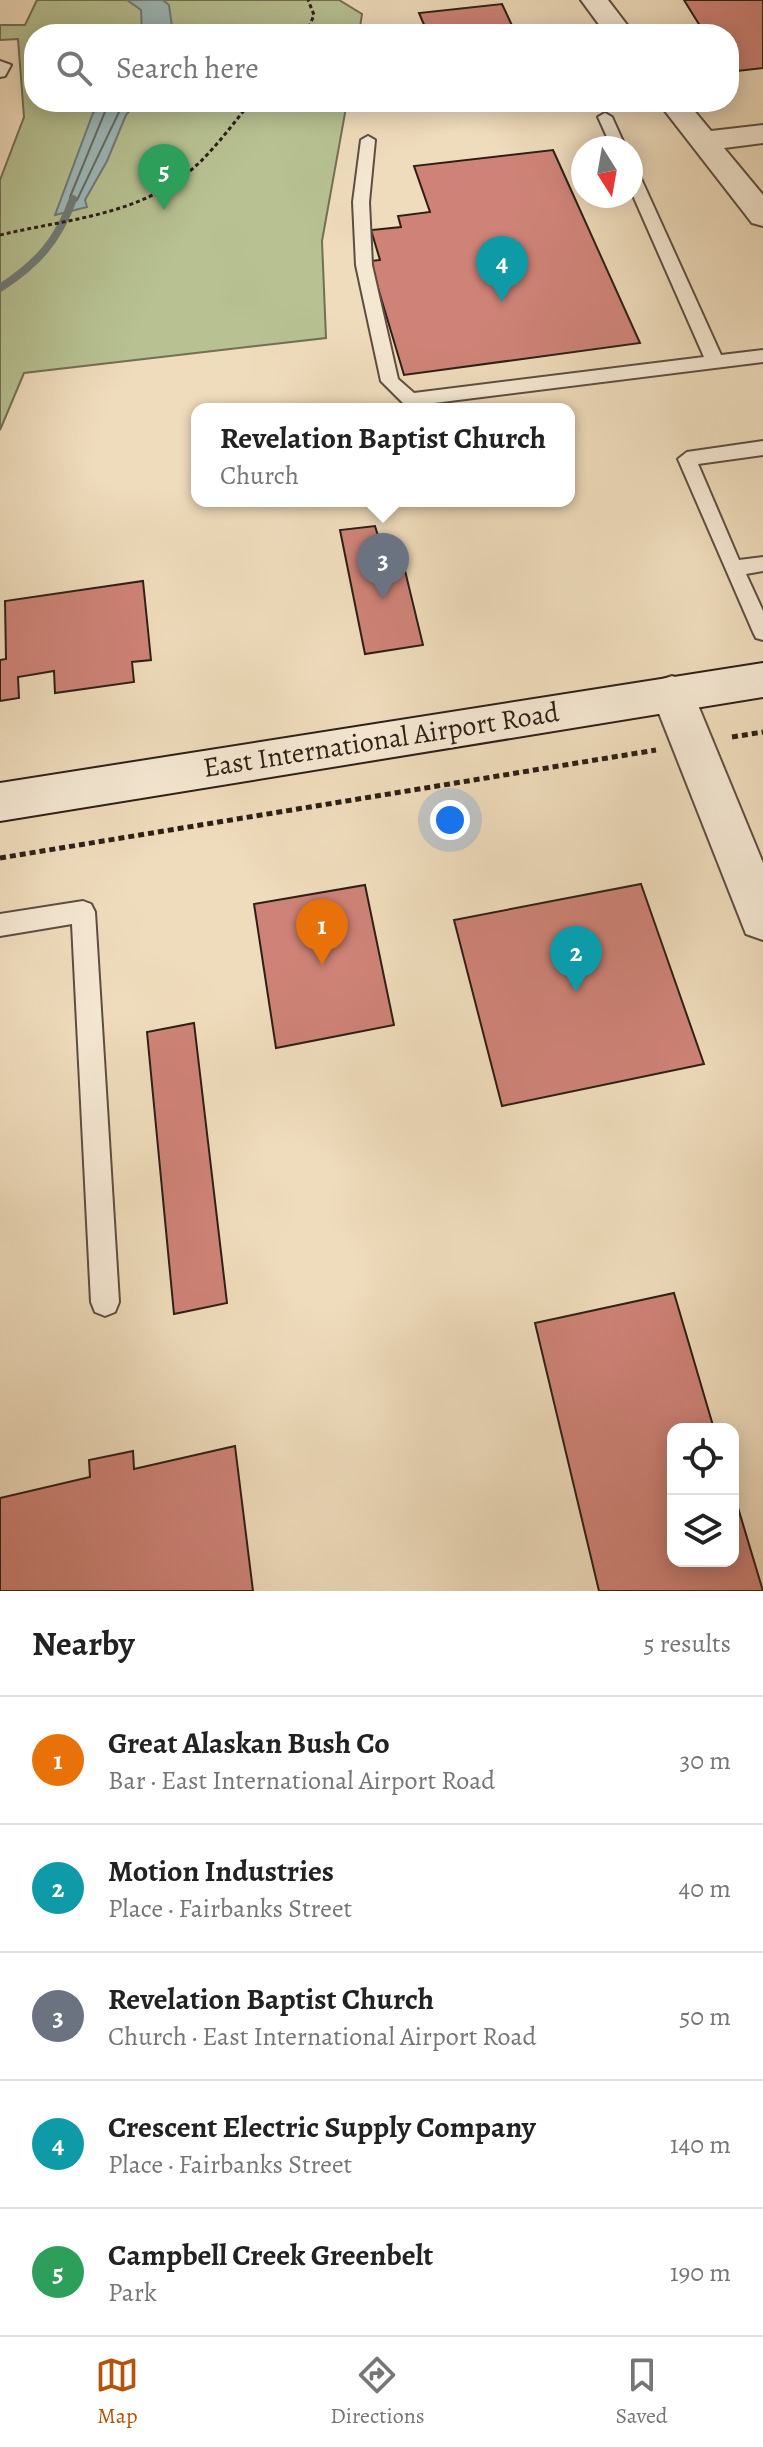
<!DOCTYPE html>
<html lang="en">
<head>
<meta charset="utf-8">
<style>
  :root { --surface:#fff; --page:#f6f6f6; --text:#222; --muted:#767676; --line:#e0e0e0; --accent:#b45309 }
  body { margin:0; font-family:Alegreya,serif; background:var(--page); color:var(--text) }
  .controls { position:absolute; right:24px; bottom:24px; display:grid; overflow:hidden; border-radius:16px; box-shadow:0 4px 20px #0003 }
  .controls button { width:72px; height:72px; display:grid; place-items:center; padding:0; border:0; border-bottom:2px solid var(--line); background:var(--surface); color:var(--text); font:40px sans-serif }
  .compass { position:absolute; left:571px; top:136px; width:72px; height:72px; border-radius:50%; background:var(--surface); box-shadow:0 4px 20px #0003; rotate:169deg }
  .you { position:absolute; left:450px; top:820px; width:28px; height:28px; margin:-20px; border:6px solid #fff; border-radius:50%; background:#1a73e8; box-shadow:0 0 0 12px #1a73e833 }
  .badge { display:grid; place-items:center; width:52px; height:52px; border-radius:50%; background:var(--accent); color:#fff; font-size:26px; font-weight:700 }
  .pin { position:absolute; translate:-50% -66px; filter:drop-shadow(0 2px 4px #0008) }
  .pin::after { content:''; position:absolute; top:42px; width:28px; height:24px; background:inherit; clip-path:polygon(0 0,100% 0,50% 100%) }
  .popup { position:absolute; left:191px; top:403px; width:384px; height:104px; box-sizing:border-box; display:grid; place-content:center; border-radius:16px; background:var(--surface); filter:drop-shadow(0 2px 6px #0005); font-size:26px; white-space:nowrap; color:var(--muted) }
  .popup b { font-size:30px; color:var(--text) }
  .popup::after { content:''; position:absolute; left:50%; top:100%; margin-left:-16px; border:16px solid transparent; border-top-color:var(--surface) }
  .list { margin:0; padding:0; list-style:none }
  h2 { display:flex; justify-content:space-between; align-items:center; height:104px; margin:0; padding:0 32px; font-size:34px }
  h2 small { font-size:26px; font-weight:400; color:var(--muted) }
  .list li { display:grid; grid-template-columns:52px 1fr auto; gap:24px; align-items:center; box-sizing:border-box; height:128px; padding:0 32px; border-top:2px solid var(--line) }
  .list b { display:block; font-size:30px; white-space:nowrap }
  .list p { margin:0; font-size:26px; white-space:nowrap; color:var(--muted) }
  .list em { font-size:26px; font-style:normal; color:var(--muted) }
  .icon { flex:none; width:44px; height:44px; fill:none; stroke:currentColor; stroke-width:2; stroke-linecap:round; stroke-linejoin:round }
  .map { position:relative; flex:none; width:763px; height:1591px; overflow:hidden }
  .search { position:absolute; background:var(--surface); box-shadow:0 4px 20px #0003; left:24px; right:24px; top:24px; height:88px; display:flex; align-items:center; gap:20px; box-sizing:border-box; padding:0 28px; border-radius:32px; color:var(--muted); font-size:30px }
  .sheet { height:744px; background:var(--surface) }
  nav { display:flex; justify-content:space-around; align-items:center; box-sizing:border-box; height:112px; border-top:2px solid var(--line); background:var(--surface); font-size:22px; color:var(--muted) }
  nav a { display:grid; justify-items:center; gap:4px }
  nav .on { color:var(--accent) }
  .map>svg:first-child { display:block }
  .green { fill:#b7c192; stroke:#727054; stroke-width:2 }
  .water { fill:#9db9ba; stroke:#707b78; stroke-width:2 }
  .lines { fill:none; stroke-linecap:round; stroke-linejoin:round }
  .shore { stroke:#656c68; stroke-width:2 }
  .stream { stroke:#707b78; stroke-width:8 }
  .building { fill:#cf8378; stroke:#2d1f16; stroke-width:2 }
  .service-casing { stroke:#5e4e40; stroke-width:4 }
  .minor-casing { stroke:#5e4e40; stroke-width:4 }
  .secondary-casing { stroke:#2d1f16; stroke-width:4 }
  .path-far1 { stroke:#2d1f16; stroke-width:3; stroke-dasharray:4 3; stroke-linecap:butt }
  .path { stroke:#2d1f16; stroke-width:5; stroke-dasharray:6 4; stroke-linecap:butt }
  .service { fill:#f5e8d3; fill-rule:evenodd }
  .minor { fill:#f5e8d3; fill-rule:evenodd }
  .secondary { fill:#f5e8d3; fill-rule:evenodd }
  .labels { text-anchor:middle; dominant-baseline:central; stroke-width:6; stroke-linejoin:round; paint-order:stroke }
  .street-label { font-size:28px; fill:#2d1f16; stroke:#f5e8d3 }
</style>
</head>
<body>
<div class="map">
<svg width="763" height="1591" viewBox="0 0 763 1591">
  <rect width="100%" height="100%" fill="#efdcbc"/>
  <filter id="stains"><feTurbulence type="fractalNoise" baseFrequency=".0025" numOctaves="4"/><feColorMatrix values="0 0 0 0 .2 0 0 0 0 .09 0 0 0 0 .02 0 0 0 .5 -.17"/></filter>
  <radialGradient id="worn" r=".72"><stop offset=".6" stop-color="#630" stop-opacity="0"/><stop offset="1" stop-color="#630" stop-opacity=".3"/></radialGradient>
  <path class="green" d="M37,0H339L362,14L359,34H34V102H347L322,241L326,338L24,373L0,430V180L24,117L18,39L0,40V25H25Z"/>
  <g class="water">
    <path d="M127,0H163L169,5L173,34H142L141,10Z"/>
    <path d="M103,102H137L126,115L107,161L85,200L87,207L55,215L93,113Z"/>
  </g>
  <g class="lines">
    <path class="shore" d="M109,102L70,197L72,202L77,200L119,112L127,102"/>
    <path class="stream" d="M0,288C37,264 58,241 73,199"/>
  </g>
  <g class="building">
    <path d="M684,0H763V68L729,72V34H705Z"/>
    <path d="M502,4L516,34H428L419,13Z"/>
    <path d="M553,150L640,343L404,375L370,261L380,260L371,230L401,227L398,216L430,212L414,166Z"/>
    <path d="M375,526L383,552L400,550L423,645L365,654L340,530Z"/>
    <path d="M143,581L151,660L132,662L134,682L55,693L54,671L18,677L19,698L0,701V660L6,659L5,601Z"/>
    <path d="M641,884L704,1064L502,1106L454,920Z"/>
    <path d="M365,885L394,1025L276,1048L254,904Z"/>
    <path d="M194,1023L227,1303L174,1314L147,1032Z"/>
    <path d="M674,1293L714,1429H673V1561H733V1491L763,1591H599L535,1323Z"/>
    <path d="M235,1446L253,1591H0V1498L90,1477L89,1460L133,1451L134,1469Z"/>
  </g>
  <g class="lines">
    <g class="service-casing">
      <g id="service">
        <path d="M0,61L11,65L5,76L0,77Z"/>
        <path d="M605,113L612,117L626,148H612L598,117Z"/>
        <path d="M368,136L375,140L369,202L372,265L398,379L414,393L704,357L631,191V169L639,174L721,355L763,350V362L410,406L404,404L381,381L356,265L353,202L361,140Z"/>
        <path d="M763,441V455L698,464L739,560L763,557V571L746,574L763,611V640L756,638L753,632L678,459L687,452Z"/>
        <path d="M83,901L91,904L95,912L119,1302L115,1312L105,1316L95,1312L91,1302L72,924L0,936V914Z"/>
      </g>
    </g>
    <g class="minor-casing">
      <g id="minor">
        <path d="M581,0H608L634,34H606Z"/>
        <path d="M658,102H687L711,131L763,125V143L724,148L763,195V226L752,223Z"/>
        <path d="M672,676L687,681L693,693L763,863V940L746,934L651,693L657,681Z"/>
      </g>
    </g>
    <g class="secondary-casing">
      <path id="secondary" d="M763,663V697L0,821V783Z"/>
    </g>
    <g class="path-far1">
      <path d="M306,34L314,15L308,0"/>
      <path d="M349,102L360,103"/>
      <path d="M0,235C62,220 133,216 185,175C211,155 230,127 251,102"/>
    </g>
    <g class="path">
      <path d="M732,737L763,732"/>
      <path d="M0,858L656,750"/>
    </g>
    <use href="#service" class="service"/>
    <use href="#minor" class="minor"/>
    <use href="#secondary" class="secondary"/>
  </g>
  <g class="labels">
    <g class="street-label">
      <text transform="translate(381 740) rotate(-9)">East International Airport Road</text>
    </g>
  </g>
  <rect width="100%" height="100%" filter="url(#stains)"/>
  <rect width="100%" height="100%" fill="url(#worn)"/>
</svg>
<div class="controls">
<button><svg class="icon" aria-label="locate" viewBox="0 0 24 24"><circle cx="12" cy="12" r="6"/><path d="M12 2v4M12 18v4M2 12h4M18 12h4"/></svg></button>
<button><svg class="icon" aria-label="layers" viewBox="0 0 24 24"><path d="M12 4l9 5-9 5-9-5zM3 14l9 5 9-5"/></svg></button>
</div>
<svg class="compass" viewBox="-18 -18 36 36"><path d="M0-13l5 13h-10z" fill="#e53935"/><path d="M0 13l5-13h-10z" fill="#767676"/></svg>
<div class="you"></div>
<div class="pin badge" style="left:322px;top:965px;background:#e8710a">1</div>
<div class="pin badge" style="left:576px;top:992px;background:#0f9aa8">2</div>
<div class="pin badge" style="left:383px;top:599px;background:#6b7280">3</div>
<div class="popup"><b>Revelation Baptist Church</b>Church</div>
<div class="pin badge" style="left:502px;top:302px;background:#0f9aa8">4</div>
<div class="pin badge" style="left:164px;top:210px;background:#2e9e5b">5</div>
<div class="search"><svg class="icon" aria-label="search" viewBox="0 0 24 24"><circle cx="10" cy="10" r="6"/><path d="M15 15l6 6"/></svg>Search here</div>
</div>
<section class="sheet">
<h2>Nearby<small>5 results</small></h2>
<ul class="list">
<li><span class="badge" style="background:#e8710a">1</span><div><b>Great Alaskan Bush Co</b><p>Bar · East International Airport Road</p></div><em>30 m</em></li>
<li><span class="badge" style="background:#0f9aa8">2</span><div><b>Motion Industries</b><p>Place · Fairbanks Street</p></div><em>40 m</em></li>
<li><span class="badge" style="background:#6b7280">3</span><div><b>Revelation Baptist Church</b><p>Church · East International Airport Road</p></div><em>50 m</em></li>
<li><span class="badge" style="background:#0f9aa8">4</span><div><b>Crescent Electric Supply Company</b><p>Place · Fairbanks Street</p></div><em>140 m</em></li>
<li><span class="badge" style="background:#2e9e5b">5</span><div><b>Campbell Creek Greenbelt</b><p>Park</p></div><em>190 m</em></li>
</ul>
</section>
<nav>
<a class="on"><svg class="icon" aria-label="map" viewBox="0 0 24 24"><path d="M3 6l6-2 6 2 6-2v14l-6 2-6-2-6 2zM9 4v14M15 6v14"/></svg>Map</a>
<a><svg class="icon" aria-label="directions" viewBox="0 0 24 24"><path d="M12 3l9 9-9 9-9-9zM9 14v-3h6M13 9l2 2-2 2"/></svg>Directions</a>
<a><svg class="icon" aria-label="saved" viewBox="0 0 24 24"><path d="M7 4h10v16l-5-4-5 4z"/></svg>Saved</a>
</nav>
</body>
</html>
